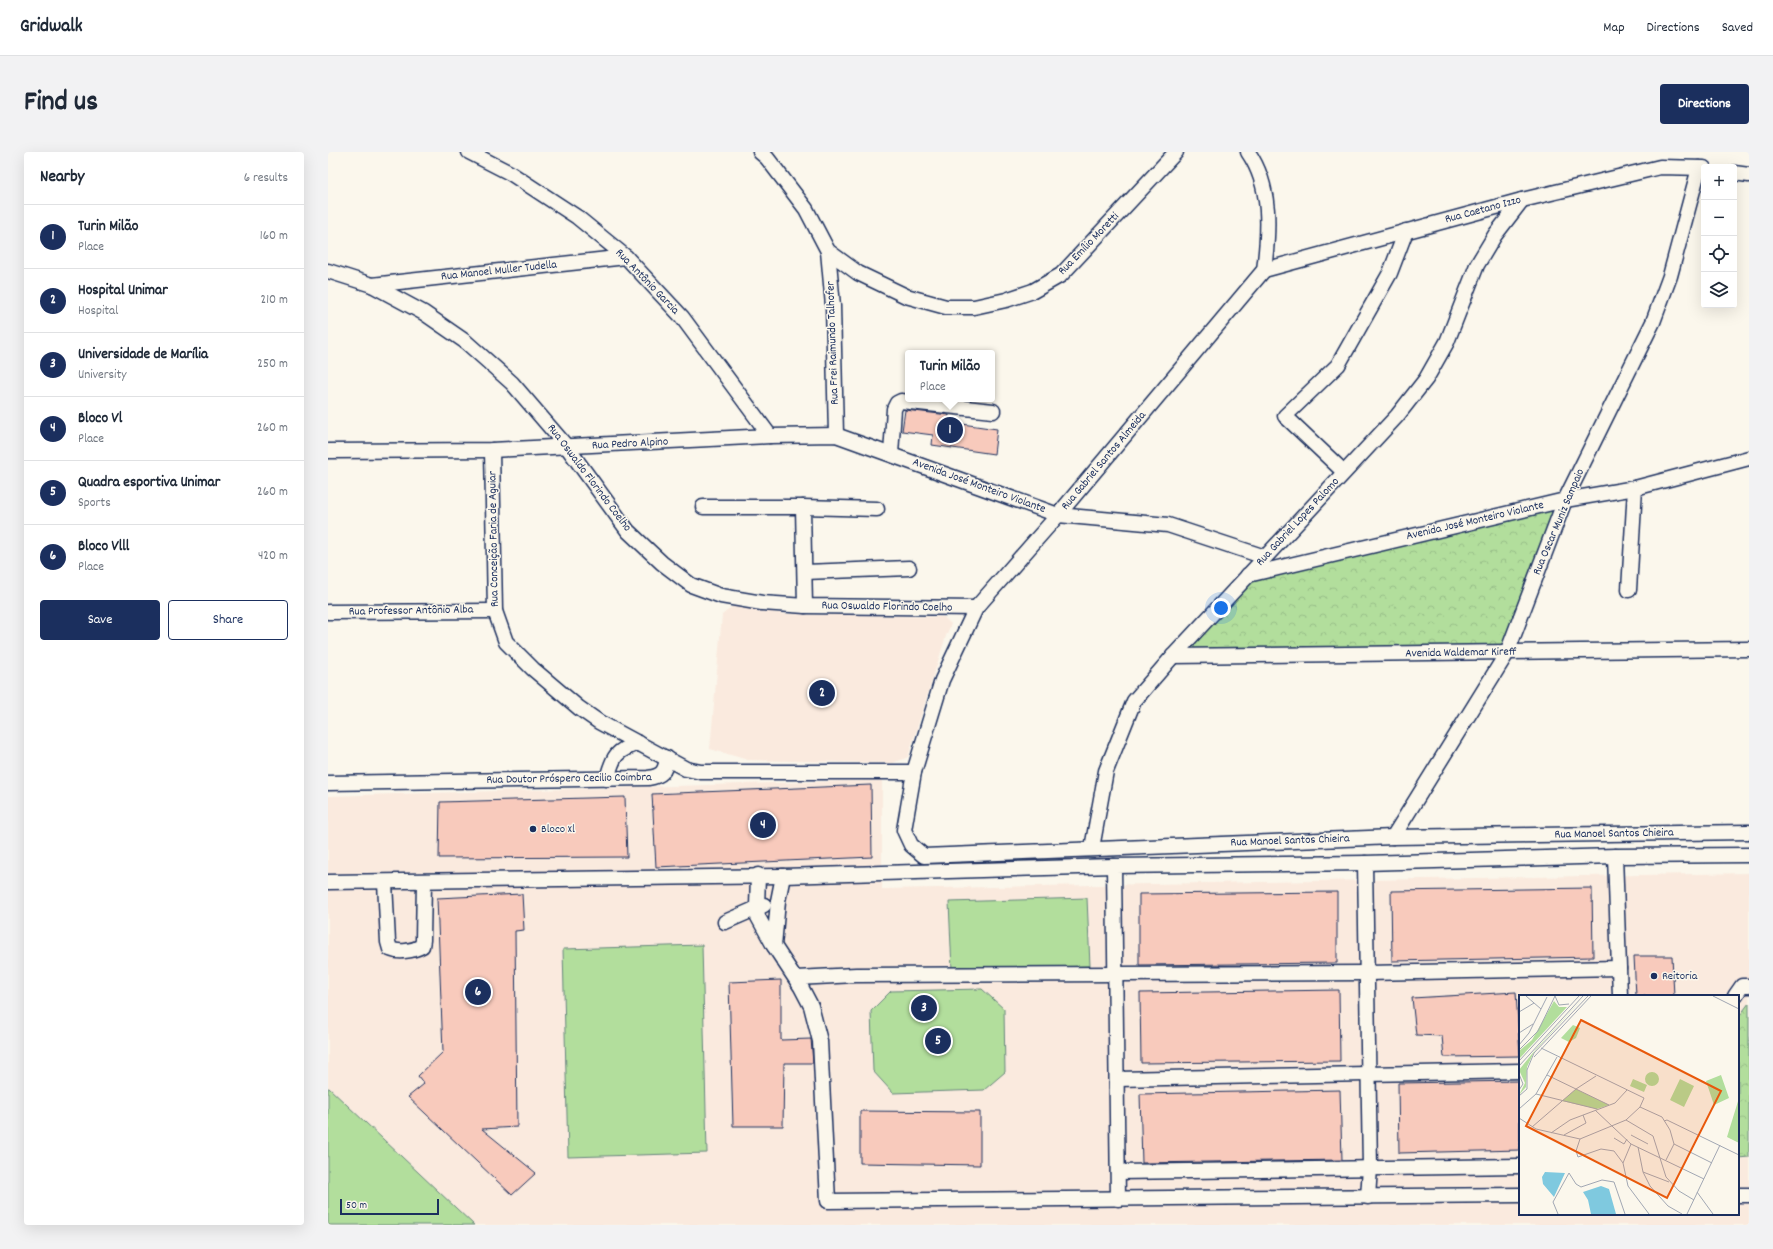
<!DOCTYPE html>
<html lang="en">
<head>
<meta charset="utf-8">
<style>
  :root { --surface:#fff; --page:#f2f2f3; --text:#1f2937; --muted:#747a83; --line:#e0e1e3; --accent:#1b2f5e }
  body { margin:0; font-family:Dekko,sans-serif; background:var(--page); color:var(--text) }
  .controls { position:absolute; right:12px; top:12px; display:grid; overflow:hidden; border-radius:4px; box-shadow:0 4px 16px #0002 }
  .controls button { width:36px; height:36px; display:grid; place-items:center; padding:0; border:0; border-bottom:1px solid var(--line); background:var(--surface); color:var(--text); font:20px sans-serif }
  .scale { position:absolute; left:12px; bottom:10px; width:99px; box-sizing:border-box; padding-left:4px; border:2px solid #1b2f5e; border-top:0; font-size:11px; line-height:14px; white-space:nowrap; color:#1b2f5e; -webkit-text-stroke:3px #fbf7ec; paint-order:stroke }
  .you { position:absolute; left:893px; top:456px; width:14px; height:14px; margin:-10px; border:3px solid #fff; border-radius:50%; background:#1a73e8; box-shadow:0 0 0 6px #1a73e833 }
  .badge { display:grid; place-items:center; width:26px; height:26px; border-radius:50%; background:var(--accent); color:#fff; font-size:13px; font-weight:700 }
  .pin { position:absolute; translate:-50% -50%; border:2px solid #fff; box-shadow:0 1px 4px #0006 }
  .popup { position:absolute; left:577px; top:198px; width:90px; height:52px; box-sizing:border-box; display:grid; place-content:center; border-radius:4px; background:var(--surface); filter:drop-shadow(0 1px 3px #0005); font-size:13px; white-space:nowrap; color:var(--muted) }
  .popup b { font-size:15px; color:var(--text) }
  .popup::after { content:''; position:absolute; left:50%; top:100%; margin-left:-8px; border:8px solid transparent; border-top-color:var(--surface) }
  .list { margin:0; padding:0; list-style:none }
  h2 { display:flex; justify-content:space-between; align-items:center; height:52px; margin:0; padding:0 16px; font-size:17px }
  h2 small { font-size:13px; font-weight:400; color:var(--muted) }
  .list li { display:grid; grid-template-columns:26px 1fr auto; gap:12px; align-items:center; box-sizing:border-box; height:64px; padding:0 16px; border-top:1px solid var(--line) }
  .list b { display:block; font-size:15px; white-space:nowrap }
  .list p { margin:0; font-size:13px; white-space:nowrap; color:var(--muted) }
  .list em { font-size:13px; font-style:normal; color:var(--muted) }
  .actions { display:flex; gap:8px; padding:12px 16px }
  .actions a { flex:1; padding:9px 0; border:1px solid var(--accent); border-radius:4px; text-align:center; font-size:14px; color:var(--accent) }
  .actions .main { background:var(--accent); color:#fff }
  .icon { flex:none; width:22px; height:22px; fill:none; stroke:currentColor; stroke-width:2; stroke-linecap:round; stroke-linejoin:round }
  .map { position:relative; flex:none; width:1421px; height:1073px; overflow:hidden; border-radius:4px }
  header { display:flex; align-items:center; gap:24px; box-sizing:border-box; height:56px; padding:0 20px; background:var(--surface); border-bottom:1px solid var(--line) }
  header strong { font-size:19px }
  nav { display:flex; gap:22px; margin-inline-start:auto; font-size:14px }
  .intro { display:flex; align-items:center; justify-content:space-between; box-sizing:border-box; height:96px; padding:0 24px }
  h1 { margin:0; font-size:28px }
  .button { padding:10px 18px; border-radius:4px; background:var(--accent); color:#fff; font-size:14px; font-weight:700 }
  main { display:flex; gap:24px; padding:0 24px }
  aside { flex:1; background:var(--surface); border-radius:4px; box-shadow:0 4px 16px #0002 }
  .map>svg:first-child { display:block }
  .built { fill:#faeade; fill-rule:evenodd }
  .park { fill:url(#park-crowns); stroke:#66867d }
  .garden { fill:#b2de9c; stroke:#66867d }
  .building { fill:#f8cabc; stroke:#1b2f5e }
  .lines { fill:none; stroke-linecap:round; stroke-linejoin:round }
  .minor-casing { stroke:#1b2f5e; stroke-width:17 }
  .minor { stroke:#fbf7ec; stroke-width:14 }
  .poi-dot { fill:#1b2f5e; stroke:#fbf7ec; stroke-width:1.5 }
  .labels { text-anchor:middle; dominant-baseline:central; stroke-width:3; stroke-linejoin:round; paint-order:stroke }
  .street-label { font-size:12px; fill:#1b2f5e; stroke:#fbf7ec }
  .poi-label { font-size:12px; fill:#1b2f5e; stroke:#fbf7ec; text-anchor:start }
  .inset-road { fill:none; stroke:#a1a7b3; stroke-width:1 }
  .view { fill:#e8590c; fill-opacity:0.15; stroke:#e8590c; stroke-width:2 }
  .inset-edge { fill:none; stroke:#1b2f5e; stroke-width:2 }
</style>
</head>
<body>
<header>
<strong>Gridwalk</strong>
<nav><a>Map</a><a>Directions</a><a>Saved</a></nav>
</header>
<div class="intro"><h1>Find us</h1><a class="button">Directions</a></div>
<main>
<aside>
<h2>Nearby<small>6 results</small></h2>
<ul class="list">
<li><span class="badge">1</span><div><b>Turin Milão</b><p>Place</p></div><em>160 m</em></li>
<li><span class="badge">2</span><div><b>Hospital Unimar</b><p>Hospital</p></div><em>210 m</em></li>
<li><span class="badge">3</span><div><b>Universidade de Marília</b><p>University</p></div><em>250 m</em></li>
<li><span class="badge">4</span><div><b>Bloco Vl</b><p>Place</p></div><em>260 m</em></li>
<li><span class="badge">5</span><div><b>Quadra esportiva Unimar</b><p>Sports</p></div><em>260 m</em></li>
<li><span class="badge">6</span><div><b>Bloco Vlll</b><p>Place</p></div><em>420 m</em></li>
</ul>
<div class="actions"><a class="main">Save</a><a>Share</a></div>
</aside>
<div class="map">
<svg width="1421" height="1073" viewBox="0 0 1421 1073">
  <defs>
    <pattern id="park-crowns" width="20" height="18" patternUnits="userSpaceOnUse"><rect width="20" height="18" fill="#b2de9c"/><path d="M2 6a3 3 0 1 1 6 0M12 15a3 3 0 1 1 6 0" fill="none" stroke="#98bf89"/></pattern>
  </defs>
  <rect width="100%" height="100%" fill="#fbf7ec"/>
  <filter id="ink" filterUnits="userSpaceOnUse"><feTurbulence type="fractalNoise" baseFrequency=".025" numOctaves="2"/><feDisplacementMap in="SourceGraphic" scale="8" xChannelSelector="R" yChannelSelector="G"/><feConvolveMatrix kernelMatrix="1 2 1 2 8 2 1 2 1" color-interpolation-filters="sRGB"/></filter>
  <g filter="url(#ink)">
    <g class="built">
      <path d="M405,454L457,462L616,465L623,472L618,484L580,605L565,611L420,608L382,597L394,463Z"/>
      <path d="M554,628V737L1421,721V1073H0V644ZM1192,844H1410V1062H1192Z"/>
    </g>
    <g class="park">
      <path d="M1237,348L1179,501L845,504L920,423Z"/>
      <path d="M1421,851V1005L1410,1006V866Z"/>
    </g>
    <g class="garden">
      <path d="M759,746L762,814L624,818L621,750Z"/>
      <path d="M374,793L379,1001L240,1005L235,797Z"/>
      <path d="M654,837L676,857L677,920L656,938L565,941L545,919L543,859L563,839Z"/>
      <path d="M0,936H1L146,1073H0Z"/>
    </g>
    <g class="building">
      <path d="M577,258L621,263L620,270L669,277L666,302L604,293L605,283L574,279Z"/>
      <path d="M543,633L544,705L328,715L324,642Z"/>
      <path d="M297,645L299,705L111,706L112,650Z"/>
      <path d="M1264,736L1265,805L1064,809L1063,739Z"/>
      <path d="M1009,740V811L811,813V742Z"/>
      <path d="M194,742L196,778L187,779L189,975L154,977L208,1021L184,1043L80,945L96,932L90,924L115,900L109,746Z"/>
      <path d="M1306,804H1344L1346,844H1308Z"/>
      <path d="M453,828V888L483,887L485,911H456L455,974H405L401,830Z"/>
      <path d="M1011,838L1012,909L813,911L812,841Z"/>
      <path d="M1188,840L1192,904L1116,905L1114,884L1088,883L1084,846Z"/>
      <path d="M1192,929V998L1071,1001L1070,931Z"/>
      <path d="M1012,938L1014,1008L814,1011L812,942Z"/>
      <path d="M532,959L652,960V1013L532,1011Z"/>
    </g>
    <g class="lines">
      <g class="minor-casing">
        <g id="minor">
          <path d="M141,0L182,21L249,65L298,105L354,165L442,284"/>
          <path d="M432,0L439,6L478,57L500,99L530,121L578,144L618,155H646L678,148L705,139L733,123L848,0"/>
          <path d="M920,0C944,35 941,78 936,118L730,363L648,456L614,528L586,620L576,678L583,693L596,704L1065,685L1421,680"/>
          <path d="M1406,21L1421,23"/>
          <path d="M500,99L505,154L508,283"/>
          <path d="M936,118L1194,48L1332,15L1376,16"/>
          <path d="M0,119L44,133L96,161L138,190L184,231L239,295L300,379L334,411L363,433L393,444L434,451L477,454L648,456"/>
          <path d="M44,133L298,105"/>
          <path d="M164,298L167,459L178,490L205,517L251,556L271,570L358,617L373,620H586"/>
          <path d="M0,299L164,298L442,284L508,283L730,363L840,373L937,405"/>
          <path d="M563,302L566,257L569,251L573,249L665,259"/>
          <path d="M1016,320L957,264L1010,213L1062,121L1078,79"/>
          <path d="M375,355H475L549,357"/>
          <path d="M475,355L477,454"/>
          <path d="M477,420L581,416"/>
          <path d="M920,423L1237,348L1307,336L1421,306"/>
          <path d="M1301,438L1307,336"/>
          <path d="M0,460L167,459"/>
          <path d="M845,504L1421,497"/>
          <path d="M279,627C285,604 288,598 311,591"/>
          <path d="M0,631L320,626C334,624 337,620 339,606"/>
          <path d="M1065,685L1179,501L1237,348L1325,170L1342,124L1371,16"/>
          <path d="M764,696L778,619L806,549L845,504L1069,264L1098,227L1119,190L1149,113L1167,83L1194,48"/>
          <path d="M1037,711L1042,1016L1040,1045"/>
          <path d="M430,723L429,755L430,765L446,794L473,835L483,854L492,889L500,1049L1192,1043"/>
          <path d="M0,730L455,724L786,714"/>
          <path d="M57,731L60,790L62,797C71,801 85,799 94,794L95,788L96,730"/>
          <path d="M397,770L436,753"/>
          <path d="M446,794L450,749L455,724"/>
          <path d="M468,826L528,823L1039,821L1291,816"/>
          <path d="M1292,844L1287,704L1421,703"/>
          <path d="M1407,844L1414,834H1421"/>
          <path d="M789,927L1192,919"/>
          <path d="M790,1020L1192,1014"/>
          <path d="M1410,1043H1421"/>
          <path d="M790,1047L786,714L1037,711L1287,704"/>
        </g>
      </g>
      <use href="#minor" class="minor"/>
    </g>
  </g>
  <g class="poi-dot">
    <circle cx="205" cy="677" r="4"/>
    <circle cx="1326" cy="824" r="4"/>
  </g>
  <g class="labels">
    <g class="street-label">
      <text transform="translate(1155 58) rotate(-15)">Rua Caetano Izzo</text>
      <text transform="translate(761 92) rotate(-46)">Rua Emílio Moretti</text>
      <text transform="translate(171 119) rotate(-6)">Rua Manoel Muller Tudella</text>
      <text transform="translate(319 130) rotate(46)">Rua Antônio Garcia</text>
      <text transform="translate(505 191) rotate(-92)">Rua Frei Raimundo Talhofer</text>
      <text transform="translate(302 292) rotate(-3)">Rua Pedro Alpino</text>
      <text transform="translate(776 309) rotate(-50)">Rua Gabriel Santos Almeida</text>
      <text transform="translate(261 326) rotate(53)">Rua Oswaldo Florindo Coelho</text>
      <text transform="translate(651 334) rotate(20)">Avenida José Monteiro Violante</text>
      <text transform="translate(1147 369) rotate(-13)">Avenida José Monteiro Violante</text>
      <text transform="translate(970 370) rotate(-47)">Rua Gabriel Lopes Palomo</text>
      <text transform="translate(1231 370) rotate(-67)">Rua Oscar Muniz Sampaio</text>
      <text transform="translate(166 387) rotate(-91)">Rua Conceição Faria de Aguiar</text>
      <text transform="translate(559 455) rotate(1)">Rua Oswaldo Florindo Coelho</text>
      <text transform="translate(83 459) rotate(-1)">Rua Professor Antônio Alba</text>
      <text transform="translate(1133 501) rotate(-1)">Avenida Waldemar Kireff</text>
      <text transform="translate(241 627) rotate(-1)">Rua Doutor Próspero Cecilio Coimbra</text>
      <text transform="translate(1286 682) rotate(-1)">Rua Manoel Santos Chieira</text>
      <text transform="translate(962 689) rotate(-2)">Rua Manoel Santos Chieira</text>
    </g>
    <g class="poi-label">
      <text x="213" y="677">Bloco Xl</text>
      <text x="1334" y="824">Reitoria</text>
    </g>
  </g>
  <g transform="translate(1191 843)">
    <rect width="220" height="220" fill="#fbf7ec"/>
    <path d="M66,1L15,57L8,72L7,92L0,100L6,88L0,75L17,54ZM35,6L40,12H48L0,64V56L13,45Z" fill="#b2de9c"/>
    <path d="M220,103V148L208,142Z" fill="#b2de9c"/>
    <path d="M54,30L61,33L57,43L50,47L42,43ZM57,94L90,110L78,114L43,106Z" fill="#b2de9c"/>
    <path d="M126 84a7 7 0 1 1 14 0a7 7 0 1 1-14 0ZM202,80L210,103L195,110L187,86ZM114,84L128,90L125,97L111,91ZM161,84L175,91L165,112L151,105Z" fill="#b2de9c"/>
    <path d="M26,177L46,178L35,202L24,189L23,182ZM82,191L90,194L97,219H72L69,205L64,197Z" fill="#7fc9df"/>
    <path class="inset-road" d="M7,1L22,14M36,1L40,10L50,9M194,1L220,14M0,17L15,8M0,38L14,29M0,50L10,38L28,2M22,53L125,103L121,112L107,125L61,144L57,156L59,162L82,154L95,156L104,168L109,191L130,219M0,55L19,36L36,1M15,62L72,1M0,66L60,1M0,71L64,1M0,79L4,89L0,95M28,80L90,110M17,99L78,114M0,101L8,94V75L15,58L69,1M121,112L143,122L151,135L155,149L147,165M0,114L17,99L38,62M76,115L112,149L185,184M0,123L17,134L61,144M107,125L134,141L147,182L160,196L175,205M145,126L148,125L220,160M13,132L57,94L77,81M32,138L51,125L96,108L108,95M45,140L67,128L64,120M112,140L129,149M95,143L105,149L108,144M155,149L193,168M119,152L124,177L131,191L149,211L163,219M104,168L112,149M124,177L150,187M178,197L194,219M39,219L34,207L50,178L57,189L62,192L83,185L95,187L106,219M168,219L201,150"/>
    <path class="view" d="M62,25L202,96L148,203L7,131Z"/>
    <rect width="220" height="220" class="inset-edge"/>
  </g>
</svg>
<div class="controls">
<button>+</button>
<button>−</button>
<button><svg class="icon" aria-label="locate" viewBox="0 0 24 24"><circle cx="12" cy="12" r="6"/><path d="M12 2v4M12 18v4M2 12h4M18 12h4"/></svg></button>
<button><svg class="icon" aria-label="layers" viewBox="0 0 24 24"><path d="M12 4l9 5-9 5-9-5zM3 14l9 5 9-5"/></svg></button>
</div>
<div class="scale">50 m</div>
<div class="you"></div>
<div class="pin badge" style="left:622px;top:278px">1</div>
<div class="popup"><b>Turin Milão</b>Place</div>
<div class="pin badge" style="left:494px;top:541px">2</div>
<div class="pin badge" style="left:596px;top:856px">3</div>
<div class="pin badge" style="left:435px;top:673px">4</div>
<div class="pin badge" style="left:610px;top:889px">5</div>
<div class="pin badge" style="left:150px;top:840px">6</div>
</div>
</main>
</body>
</html>
